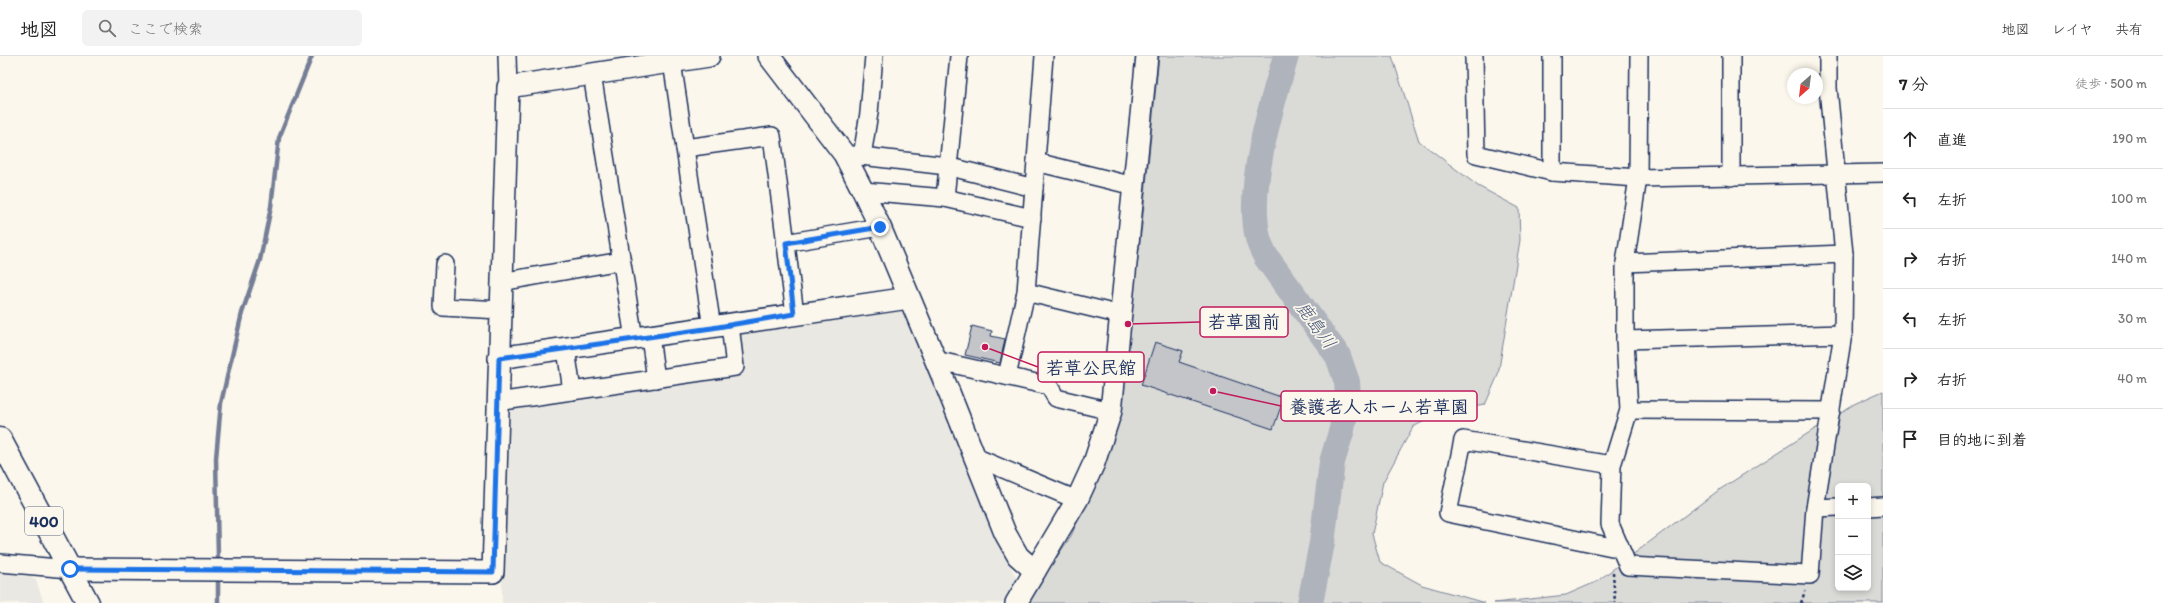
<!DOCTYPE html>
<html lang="ja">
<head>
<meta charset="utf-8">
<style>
  :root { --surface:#fff; --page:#f2f2f2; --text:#222; --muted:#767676; --line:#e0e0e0 }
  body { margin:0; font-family:Itim,"Klee One",sans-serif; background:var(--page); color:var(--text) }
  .controls { position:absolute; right:12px; bottom:12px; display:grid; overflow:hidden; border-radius:6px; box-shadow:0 2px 6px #0003 }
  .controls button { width:36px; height:36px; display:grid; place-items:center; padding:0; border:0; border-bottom:1px solid var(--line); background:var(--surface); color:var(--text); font:20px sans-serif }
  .compass { position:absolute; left:1787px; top:12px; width:36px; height:36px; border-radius:50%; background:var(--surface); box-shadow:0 2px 6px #0003; rotate:208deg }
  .stop { position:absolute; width:12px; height:12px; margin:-9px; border:3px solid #1a73e8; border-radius:50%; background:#fff }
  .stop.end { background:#1a73e8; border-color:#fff; box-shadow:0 1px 4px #0008 }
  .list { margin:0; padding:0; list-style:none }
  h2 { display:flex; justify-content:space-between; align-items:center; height:52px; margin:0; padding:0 16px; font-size:17px }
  h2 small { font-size:13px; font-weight:400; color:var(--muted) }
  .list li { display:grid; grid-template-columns:26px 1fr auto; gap:12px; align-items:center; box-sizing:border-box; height:60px; padding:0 16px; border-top:1px solid var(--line) }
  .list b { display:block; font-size:15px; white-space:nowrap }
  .list em { font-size:13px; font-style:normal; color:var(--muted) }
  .icon { flex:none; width:22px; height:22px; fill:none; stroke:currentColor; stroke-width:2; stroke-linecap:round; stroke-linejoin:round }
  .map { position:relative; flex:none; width:1883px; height:547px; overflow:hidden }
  header { display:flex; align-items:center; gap:24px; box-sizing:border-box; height:56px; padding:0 20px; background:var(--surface); border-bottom:1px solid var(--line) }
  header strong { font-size:19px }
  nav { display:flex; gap:22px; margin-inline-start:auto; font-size:14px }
  .search { width:280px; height:36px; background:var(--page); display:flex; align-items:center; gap:10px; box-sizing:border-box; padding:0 14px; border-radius:6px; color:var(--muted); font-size:15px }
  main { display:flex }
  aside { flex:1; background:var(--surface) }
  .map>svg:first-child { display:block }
  .built { fill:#eae8e2 }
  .green { fill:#dadad7; stroke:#7a849a; fill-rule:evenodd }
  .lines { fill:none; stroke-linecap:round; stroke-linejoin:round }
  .stream { stroke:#747e96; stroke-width:4.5 }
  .river { stroke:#afb3bb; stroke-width:26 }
  .building { fill:#c3c5c9; stroke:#1b2f5e }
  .minor-casing { stroke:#1b2f5e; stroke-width:20 }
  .tertiary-casing { stroke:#1b2f5e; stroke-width:24 }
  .trunk-casing { stroke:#1b2f5e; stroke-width:25 }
  .path { stroke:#1b2f5e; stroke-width:2.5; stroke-dasharray:3 3; stroke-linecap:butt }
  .minor { stroke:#fbf7ec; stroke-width:17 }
  .tertiary { stroke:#fbf7ec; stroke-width:21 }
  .trunk { stroke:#fbf7ec; stroke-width:22 }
  .route { stroke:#1a73e8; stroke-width:5 }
  .labels { text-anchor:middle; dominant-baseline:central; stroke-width:3.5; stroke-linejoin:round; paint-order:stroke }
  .shield { fill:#fbf7ec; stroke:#5e6b89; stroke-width:1 }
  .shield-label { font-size:16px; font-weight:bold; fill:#1b2f5e }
  .water-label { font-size:18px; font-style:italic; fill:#47577a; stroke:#fbf7ec }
  .leader { fill:none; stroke:#c2185b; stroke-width:1.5 }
  .callout-dot { fill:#c2185b; stroke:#fbf7ec; stroke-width:1.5 }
  .callout { fill:#fbf7ec; stroke:#c2185b; stroke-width:1.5 }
  .callout-label { font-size:18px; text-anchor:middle; font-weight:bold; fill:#1b2f5e }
</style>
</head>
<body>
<header>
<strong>地図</strong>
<div class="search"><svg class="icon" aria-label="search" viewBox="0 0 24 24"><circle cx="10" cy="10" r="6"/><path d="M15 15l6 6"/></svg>ここで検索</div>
<nav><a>地図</a><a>レイヤ</a><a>共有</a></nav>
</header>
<main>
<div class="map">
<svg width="1883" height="547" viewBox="0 0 1883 547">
  <rect width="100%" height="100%" fill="#fbf7ec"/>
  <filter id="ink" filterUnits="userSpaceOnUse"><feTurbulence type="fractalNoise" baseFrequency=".025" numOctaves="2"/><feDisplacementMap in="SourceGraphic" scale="8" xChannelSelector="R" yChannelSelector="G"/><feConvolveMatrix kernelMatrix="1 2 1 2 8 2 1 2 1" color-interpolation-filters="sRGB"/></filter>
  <g filter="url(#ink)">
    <g class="built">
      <path d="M902,253L993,467L1005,501L1019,526L1007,547H502V450L506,351L741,318L739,278Z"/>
      <path d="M0,516L35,522L44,547H0Z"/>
    </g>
    <g class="green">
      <path d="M1159,0H1392L1419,85L1478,130L1519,152L1520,184L1498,319L1485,349L1438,358L1413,371L1383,426L1372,478L1380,506L1422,529L1485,547H1026L1071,480L1093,430L1122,325L1142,169Z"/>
      <path d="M1883,335V547H1494L1566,539L1596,526L1719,434L1854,348ZM1838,430H1868V532H1838Z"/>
    </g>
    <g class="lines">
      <g class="stream">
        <path d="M218,502L216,402L221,347L242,257L260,204L271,151L279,82L312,0"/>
        <path d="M218,547V520"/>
      </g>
      <path class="river" d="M1286,0C1271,50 1246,131 1258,182C1259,188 1263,195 1266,201L1338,300L1347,326L1348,341L1342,373L1332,406L1322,487L1310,547"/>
    </g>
    <g class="building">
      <path d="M972,270L992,275L991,280L1005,283L1000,307L965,299Z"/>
      <path d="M1155,286L1183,295L1179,306L1284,342L1273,373L1141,329Z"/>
    </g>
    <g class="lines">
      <g class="minor-casing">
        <g id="minor">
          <path d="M507,0L508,31"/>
          <path d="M1474,0L1476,98L1552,116"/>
          <path d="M1552,0V116L1638,122L1883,117"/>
          <path d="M1639,0L1638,122L1625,207V284L1629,354L1612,409L1610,468L1628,510L1810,519L1815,452L1843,278L1844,198L1828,32V0"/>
          <path d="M1731,0V121"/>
          <path d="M672,6L712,272"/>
          <path d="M592,18L634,283"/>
          <path d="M685,92L772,80L795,258"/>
          <path d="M844,98L947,110L1034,132"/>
          <path d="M862,100L869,57L874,0"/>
          <path d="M1036,106L1134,130"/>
          <path d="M863,135L945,142L1032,162"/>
          <path d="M945,142L959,0"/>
          <path d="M785,187L880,171"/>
          <path d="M1625,207L1844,198"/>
          <path d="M445,208L443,251L500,254"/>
          <path d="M501,226L621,205"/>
          <path d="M1026,236L1121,259"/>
          <path d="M650,281L656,323"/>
          <path d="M1625,284L1843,278"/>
          <path d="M566,293L572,335"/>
          <path d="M935,304L1049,330L1056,342L1111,355"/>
          <path d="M1007,320L1026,236L1044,0"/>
          <path d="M497,346L735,311L730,269"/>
          <path d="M1629,354L1831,355"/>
          <path d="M975,401L1077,444"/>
          <path d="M1612,409L1463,384L1448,457L1612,491L1620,490"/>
          <path d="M1868,451L1883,450"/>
          <path d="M1815,452L1838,451"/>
          <path d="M0,507L70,513"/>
        </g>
      </g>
      <g class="tertiary-casing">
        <g id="tertiary">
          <path d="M769,0L844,98L863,135L880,171L946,329L1005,477L1018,500L1035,515"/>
          <path d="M499,302L909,242"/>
          <path d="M70,513L493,516L508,31L709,0"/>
          <path d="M1016,547L1077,444L1094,407L1111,355L1147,0"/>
        </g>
      </g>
      <g class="trunk-casing">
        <path id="trunk" d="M0,383L88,547"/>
      </g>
      <g class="path">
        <path d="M1613,516L1615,547"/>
        <path d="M1801,547L1805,535"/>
      </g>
      <use href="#minor" class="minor"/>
      <use href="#tertiary" class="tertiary"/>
      <use href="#trunk" class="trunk"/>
    </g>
  </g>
  <g class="lines" filter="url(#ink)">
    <path class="route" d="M70,513L493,516L499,302L712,272L794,258L786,187L880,171"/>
  </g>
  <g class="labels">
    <rect class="shield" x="25" y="451" width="38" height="28" rx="3"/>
    <g class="shield-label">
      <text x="44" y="465">400</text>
    </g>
    <g class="water-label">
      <text transform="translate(1316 269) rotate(54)">鹿島川</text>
    </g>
  </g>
  <path class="leader" d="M1128 268L1200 266M985 291L1038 311M1213 335L1281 350"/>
  <g class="callout-dot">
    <circle cx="1128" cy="268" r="4"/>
    <circle cx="985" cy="291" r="4"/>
    <circle cx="1213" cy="335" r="4"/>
  </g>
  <g class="callout">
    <rect x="1200" y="251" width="88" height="30" rx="4"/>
    <rect x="1038" y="296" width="106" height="30" rx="4"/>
    <rect x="1281" y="335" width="196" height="30" rx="4"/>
  </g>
  <g class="callout-label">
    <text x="1244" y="272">若草園前</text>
    <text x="1091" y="318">若草公民館</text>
    <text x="1379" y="357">養護老人ホーム若草園</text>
  </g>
</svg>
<div class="controls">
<button>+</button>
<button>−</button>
<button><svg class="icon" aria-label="layers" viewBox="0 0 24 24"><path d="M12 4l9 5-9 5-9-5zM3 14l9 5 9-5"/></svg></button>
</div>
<svg class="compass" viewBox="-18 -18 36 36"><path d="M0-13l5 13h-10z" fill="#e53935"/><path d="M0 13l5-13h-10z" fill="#767676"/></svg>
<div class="stop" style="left:70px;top:513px"></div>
<div class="stop end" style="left:880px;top:171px"></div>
</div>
<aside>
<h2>7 分<small>徒歩 · 500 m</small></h2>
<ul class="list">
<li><svg class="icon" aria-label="ahead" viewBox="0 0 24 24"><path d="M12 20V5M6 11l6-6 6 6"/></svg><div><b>直進</b></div><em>190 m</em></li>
<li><svg class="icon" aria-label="left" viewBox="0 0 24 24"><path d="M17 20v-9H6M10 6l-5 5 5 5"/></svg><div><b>左折</b></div><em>100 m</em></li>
<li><svg class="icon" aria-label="right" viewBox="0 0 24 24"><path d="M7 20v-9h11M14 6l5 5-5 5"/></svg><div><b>右折</b></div><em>140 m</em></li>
<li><svg class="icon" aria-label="left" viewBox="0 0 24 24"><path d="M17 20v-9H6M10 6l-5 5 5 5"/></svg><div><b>左折</b></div><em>30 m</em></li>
<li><svg class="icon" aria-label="right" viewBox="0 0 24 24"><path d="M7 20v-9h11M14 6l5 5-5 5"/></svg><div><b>右折</b></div><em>40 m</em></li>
<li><svg class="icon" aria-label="arrive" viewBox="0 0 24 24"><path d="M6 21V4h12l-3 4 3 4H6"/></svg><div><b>目的地に到着</b></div></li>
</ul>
</aside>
</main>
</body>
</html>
